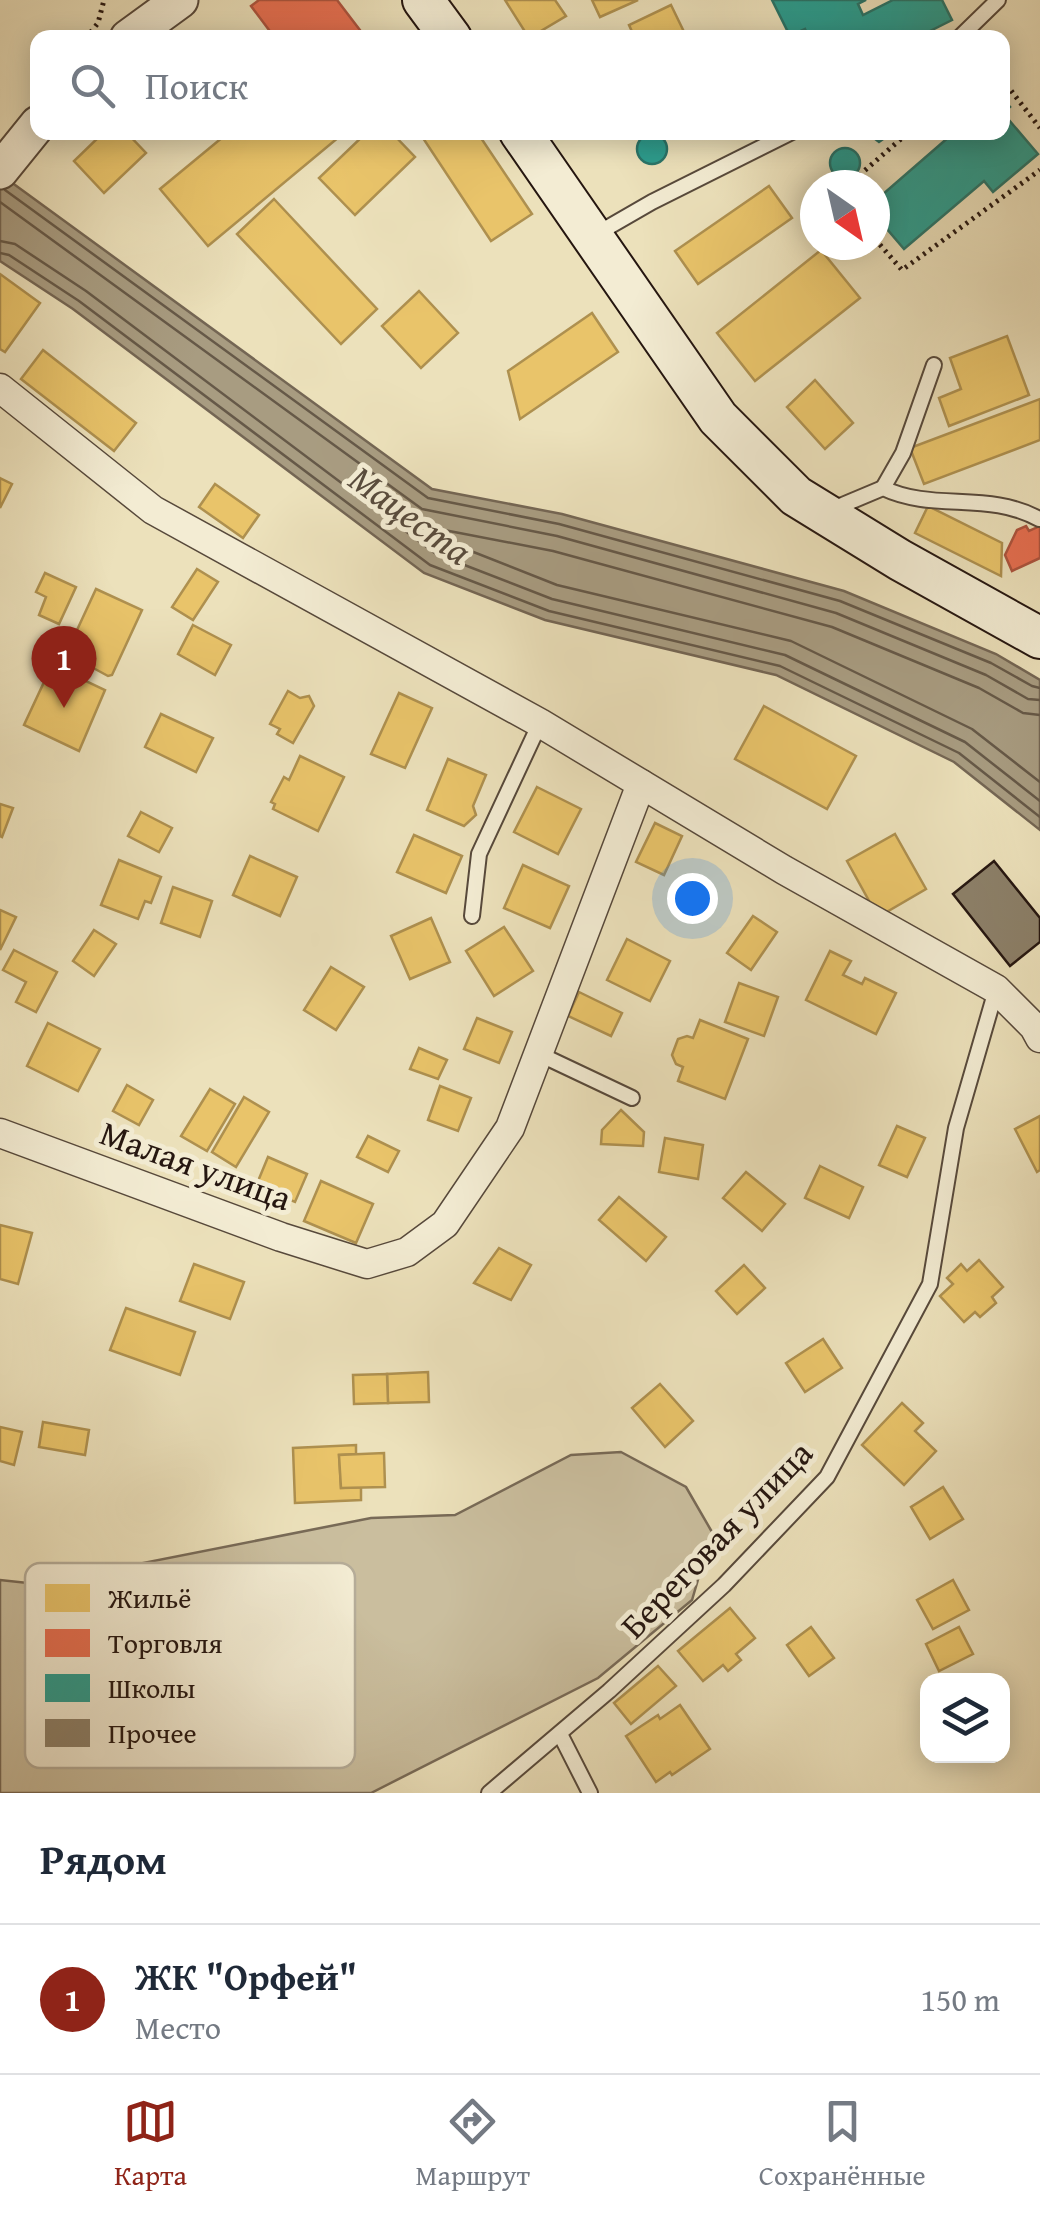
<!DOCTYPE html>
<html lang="ru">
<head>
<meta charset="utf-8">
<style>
  :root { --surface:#fff; --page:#f2f2f3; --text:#1f2937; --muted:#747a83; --line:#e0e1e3; --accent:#8f2418 }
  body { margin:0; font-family:"Gentium Book Plus",serif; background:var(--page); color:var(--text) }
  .controls { position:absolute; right:30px; bottom:30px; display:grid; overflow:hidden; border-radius:20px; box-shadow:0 5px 25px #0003 }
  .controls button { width:90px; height:90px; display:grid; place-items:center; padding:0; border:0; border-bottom:2px solid var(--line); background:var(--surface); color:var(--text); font:50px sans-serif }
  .compass { position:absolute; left:800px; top:170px; width:90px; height:90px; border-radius:50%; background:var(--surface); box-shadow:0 5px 25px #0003; rotate:146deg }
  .you { position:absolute; left:692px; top:898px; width:35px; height:35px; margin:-25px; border:8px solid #fff; border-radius:50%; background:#1a73e8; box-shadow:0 0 0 15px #1a73e833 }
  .badge { display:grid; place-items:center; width:65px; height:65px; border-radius:50%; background:var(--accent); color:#fff; font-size:32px; font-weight:700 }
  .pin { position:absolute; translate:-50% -82px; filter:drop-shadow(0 2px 5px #0008) }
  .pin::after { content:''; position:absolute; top:52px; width:35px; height:30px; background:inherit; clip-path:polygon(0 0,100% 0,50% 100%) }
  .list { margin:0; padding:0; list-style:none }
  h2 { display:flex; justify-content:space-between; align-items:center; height:130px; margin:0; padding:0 40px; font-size:42px }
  h2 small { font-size:32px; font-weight:400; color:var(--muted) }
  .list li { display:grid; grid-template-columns:65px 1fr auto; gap:30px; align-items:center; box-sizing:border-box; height:150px; padding:0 40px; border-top:2px solid var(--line) }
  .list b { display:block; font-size:38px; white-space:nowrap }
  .list p { margin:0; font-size:32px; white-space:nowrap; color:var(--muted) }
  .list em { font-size:32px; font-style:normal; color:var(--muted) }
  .icon { flex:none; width:55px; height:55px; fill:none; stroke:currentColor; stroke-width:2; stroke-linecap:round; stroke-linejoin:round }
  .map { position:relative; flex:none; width:1040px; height:1793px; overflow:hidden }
  .search { position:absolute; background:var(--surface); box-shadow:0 5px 25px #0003; left:30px; right:30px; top:30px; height:110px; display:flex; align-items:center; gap:25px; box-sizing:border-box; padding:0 35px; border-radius:20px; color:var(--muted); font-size:38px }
  .sheet { height:280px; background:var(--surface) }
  nav { display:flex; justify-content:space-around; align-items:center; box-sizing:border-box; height:140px; border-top:2px solid var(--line); background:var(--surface); font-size:28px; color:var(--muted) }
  nav a { display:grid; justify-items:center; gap:5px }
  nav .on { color:var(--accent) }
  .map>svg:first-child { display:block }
  .green { fill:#cabe9e; stroke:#786a57; stroke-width:2.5 }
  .water { fill:#a89c81; stroke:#746654; stroke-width:2.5 }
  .homes { fill:#e9c46a; stroke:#ae904f; stroke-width:2.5 }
  .shops { fill:#e76f51; stroke:#ad543e; stroke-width:2.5 }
  .schools { fill:#2a9d8f; stroke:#287469; stroke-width:2.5 }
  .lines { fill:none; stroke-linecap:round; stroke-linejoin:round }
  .shore { stroke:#665948; stroke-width:2.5 }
  .building { fill:#8c8069; stroke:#251610; stroke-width:2.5 }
  .service-casing { stroke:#57493b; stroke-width:18 }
  .minor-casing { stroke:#57493b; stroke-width:31 }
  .tertiary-casing { stroke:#57493b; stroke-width:39 }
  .secondary-casing { stroke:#251610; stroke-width:44 }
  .path { stroke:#251610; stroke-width:5; stroke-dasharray:2.5 5; stroke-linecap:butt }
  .service { stroke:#f3ecd3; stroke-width:14 }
  .minor { stroke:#f3ecd3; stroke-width:28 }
  .tertiary { stroke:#f3ecd3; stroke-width:35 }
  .secondary { stroke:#f3ecd3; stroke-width:40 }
  .labels { text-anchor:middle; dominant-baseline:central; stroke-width:10; stroke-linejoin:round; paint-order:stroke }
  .street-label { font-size:35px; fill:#251610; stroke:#f3ecd3 }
  .water-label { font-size:38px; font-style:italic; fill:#594c3d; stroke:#f3ecd3 }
  .key { fill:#f3ecd3; stroke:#b5ac98; stroke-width:2.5 }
  .key-label { font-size:28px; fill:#251610 }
</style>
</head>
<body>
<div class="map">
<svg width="1040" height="1793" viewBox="0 0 1040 1793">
  <rect width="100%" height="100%" fill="#ece1bb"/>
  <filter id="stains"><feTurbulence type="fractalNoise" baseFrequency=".002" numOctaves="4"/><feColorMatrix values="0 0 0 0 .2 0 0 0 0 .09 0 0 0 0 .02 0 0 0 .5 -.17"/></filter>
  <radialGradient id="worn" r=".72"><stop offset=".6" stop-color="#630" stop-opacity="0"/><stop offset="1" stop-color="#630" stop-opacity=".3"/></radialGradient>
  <path class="green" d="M621,1452L686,1487L712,1532L692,1600L598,1678L371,1793H0V1580L37,1584L371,1518L455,1515L571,1455Z"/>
  <path class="water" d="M0,174L432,489L562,514L844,591L996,654L1040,680V830L954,762L776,675L545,620L424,573L73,309L0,261Z"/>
  <g class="homes">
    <path d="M505,0H555L566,16L529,38Z"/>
    <path d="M592,0H638L600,17Z"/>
    <path d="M671,5L687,38H635L629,25Z"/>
    <path d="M104,132H126L146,153L104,193L74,161Z"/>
    <path d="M229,132H345L208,246L160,189Z"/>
    <path d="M367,132H391L415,157L355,215L319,178Z"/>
    <path d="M419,132H477L532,214L491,241Z"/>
    <path d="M769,186L792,218L698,284L675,251Z"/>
    <path d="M274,199L377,309L341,344L237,234Z"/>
    <path d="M821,250L860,298L755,381L717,333Z"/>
    <path d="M0,274L40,303L5,352L0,349Z"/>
    <path d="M419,291L458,333L421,368L382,326Z"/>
    <path d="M592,313L618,352L520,419L508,371Z"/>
    <path d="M1007,336L1029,395L949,426L939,398L961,389L950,358Z"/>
    <path d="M43,350L136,423L114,451L21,379Z"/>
    <path d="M815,380L853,423L825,449L787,407Z"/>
    <path d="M1040,399V440L924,484L910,448Z"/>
    <path d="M0,478L12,484L0,508Z"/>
    <path d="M215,484L259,515L243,538L199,507Z"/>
    <path d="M928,506L1002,543L1001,576L915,533Z"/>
    <path d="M197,569L218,582L193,620L172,607Z"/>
    <path d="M45,573L76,587L59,624L39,615L46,597L36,592Z"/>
    <path d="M96,589L142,610L112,675L108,676L75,658L71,643Z"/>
    <path d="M193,625L231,645L215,675L178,654Z"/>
    <path d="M52,665L105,690L79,751L24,725Z"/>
    <path d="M288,691L300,698L309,696L314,706L293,743L277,734L280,729L270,724Z"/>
    <path d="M399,693L432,708L405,768L371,754Z"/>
    <path d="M764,706L856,756L827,809L735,759Z"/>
    <path d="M161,714L213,738L196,772L145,747Z"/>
    <path d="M300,756L344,777L318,831L273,809L275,804L271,802L284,777L289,780Z"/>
    <path d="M448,759L486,775L473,806L476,815L464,826L427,810Z"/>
    <path d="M537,787L581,809L558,854L514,832Z"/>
    <path d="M0,804L13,808L2,837L0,836Z"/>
    <path d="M141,812L172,828L159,852L128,836Z"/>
    <path d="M655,823L682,836L664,875L636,862Z"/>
    <path d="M895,834L926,889L878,917L847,861Z"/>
    <path d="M414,835L462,856L446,893L397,872Z"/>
    <path d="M250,856L297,877L280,916L233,895Z"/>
    <path d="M119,860L161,877L151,903L145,901L138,919L101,905Z"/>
    <path d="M523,865L569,886L550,928L504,908Z"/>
    <path d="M173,887L212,901L200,937L161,923Z"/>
    <path d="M0,910L16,917L0,950Z"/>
    <path d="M753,916L777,932L751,970L727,953Z"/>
    <path d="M431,918L450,962L410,979L391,936Z"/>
    <path d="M504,927L533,971L494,996L466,951Z"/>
    <path d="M94,930L116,944L94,976L73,961Z"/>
    <path d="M627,939L670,961L650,1001L607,980Z"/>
    <path d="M14,950L57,972L36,1012L16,1002L26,982L3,970Z"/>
    <path d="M830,951L851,961L843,975L862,984L865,978L896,993L876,1034L806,1000Z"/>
    <path d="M331,967L364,987L336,1030L304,1010Z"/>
    <path d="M739,983L778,997L764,1036L725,1022Z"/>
    <path d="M579,992L622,1013L611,1036L568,1016Z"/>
    <path d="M477,1018L512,1032L499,1063L464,1049Z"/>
    <path d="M700,1020L748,1039L725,1099L678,1081L683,1067L676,1064L672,1055L678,1039L687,1036L693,1038Z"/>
    <path d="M48,1023L100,1049L78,1091L27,1066Z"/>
    <path d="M419,1048L447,1060L438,1079L410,1069Z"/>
    <path d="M127,1085L153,1100L139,1125L113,1111Z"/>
    <path d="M440,1086L471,1098L458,1131L428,1120Z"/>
    <path d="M210,1089L235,1104L207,1151L181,1136Z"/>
    <path d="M244,1097L269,1112L236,1167L212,1152Z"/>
    <path d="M621,1110L644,1132L643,1146L601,1144L602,1130Z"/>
    <path d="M1040,1116V1170L1037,1172L1015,1129Z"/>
    <path d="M897,1126L925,1138L907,1177L879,1165Z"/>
    <path d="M368,1136L399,1151L388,1172L357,1157Z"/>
    <path d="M665,1138L703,1145L698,1179L659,1172Z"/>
    <path d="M268,1157L307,1174L295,1202L256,1186Z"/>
    <path d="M820,1166L863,1187L849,1218L805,1198Z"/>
    <path d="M746,1172L785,1204L762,1231L723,1198Z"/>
    <path d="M321,1181L373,1204L356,1243L304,1221Z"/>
    <path d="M619,1197L666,1237L646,1261L599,1220Z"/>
    <path d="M0,1225L32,1233L18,1284L0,1279Z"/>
    <path d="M499,1248L531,1265L511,1300L474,1283Z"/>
    <path d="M979,1260L1003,1287L992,1297L996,1303L980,1317L975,1312L964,1322L940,1296L953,1284L947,1278L961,1264L967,1271Z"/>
    <path d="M194,1264L244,1282L230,1319L180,1301Z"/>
    <path d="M744,1265L765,1288L737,1314L716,1291Z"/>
    <path d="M126,1308L195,1332L180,1375L110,1350Z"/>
    <path d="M823,1339L842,1368L805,1392L786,1363Z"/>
    <path d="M428,1372L429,1402L388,1403L387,1374Z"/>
    <path d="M387,1374L388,1403L354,1404L353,1375Z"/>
    <path d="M660,1384L693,1421L665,1447L632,1408Z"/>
    <path d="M902,1403L923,1423L915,1431L936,1451L904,1485L862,1445Z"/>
    <path d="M43,1422L89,1430L85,1455L39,1447Z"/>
    <path d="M0,1427L22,1432L14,1465L0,1461Z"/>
    <path d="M356,1445V1454L339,1455L341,1488L361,1487V1500L295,1503L293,1448Z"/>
    <path d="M384,1453L385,1487L341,1488L339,1455Z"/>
    <path d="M943,1487L963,1519L930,1539L911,1507Z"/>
    <path d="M953,1580L969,1610L933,1629L917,1600Z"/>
    <path d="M730,1608L755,1638L736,1654L741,1660L728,1671L723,1665L703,1681L678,1651Z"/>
    <path d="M811,1627L834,1658L809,1676L787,1645Z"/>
    <path d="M959,1627L973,1654L939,1671L926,1644Z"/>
    <path d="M658,1666L676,1686L631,1724L614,1703Z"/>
    <path d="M680,1705L710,1749L672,1775L670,1772L656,1782L626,1736L658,1715L660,1719Z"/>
  </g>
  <g class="shops">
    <path d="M259,0H337L366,38H275L251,6Z"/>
    <path d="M1026,526L1029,531L1040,526V558L1012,571L1005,555L1017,530Z"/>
  </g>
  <g class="schools">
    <path d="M772,0H866L858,4L863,15L893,0H942L952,20L916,38H809L805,29L790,36Z"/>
    <path d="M1002,98L1010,107L1003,113L1038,154L993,192L984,181L904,249L875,215V201L950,136L947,132H1002Z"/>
    <path d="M866,132H893L879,142Z"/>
    <circle cx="652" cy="149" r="15"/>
    <circle cx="845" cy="163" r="15"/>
  </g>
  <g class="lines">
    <g class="shore">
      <path d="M5,190L428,498L559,524L840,601L991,663L1032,686L1040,688"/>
      <path d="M0,202L422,509L557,536L836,613L986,675L1028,699L1040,700"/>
      <path d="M0,241L15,244L86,291L436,554L552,599L785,655L965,742L1040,801"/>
      <path d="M0,253L9,255L79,301L430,565L549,611L780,666L959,753L1040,817"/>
      <path d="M1040,715L1023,713L979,688L832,627L553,551L444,530L439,533L443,540L557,585L791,641L972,729L1040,782"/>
    </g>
  </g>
  <path class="building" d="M994,861L1040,918V942L1010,966L953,894Z"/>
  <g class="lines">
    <g class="service-casing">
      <g id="service">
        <path d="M959,38L998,0"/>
        <path d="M593,236L652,202L792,132"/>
        <path d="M883,488L903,453L934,365"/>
        <path d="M833,509L883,488C933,512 989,491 1039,519"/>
        <path d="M472,916L479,854L540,723"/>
        <path d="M539,1054L632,1098"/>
        <path d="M560,1734L590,1793"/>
        <path d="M489,1793L609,1691L724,1585L827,1477L930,1284L956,1128L996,990"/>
      </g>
    </g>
    <g class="minor-casing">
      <g id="minor">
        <path d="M0,388L153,510L540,723L784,870L996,989L1034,1027L1040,1038"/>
        <path d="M0,1133L281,1237L367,1264L407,1252L445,1224L510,1128L641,784"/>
      </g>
    </g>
    <g class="tertiary-casing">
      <g id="tertiary">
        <path d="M128,38L180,0"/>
        <path d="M0,171L38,124"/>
      </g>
    </g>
    <g class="secondary-casing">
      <g id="secondary">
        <path d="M423,0L451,38"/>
        <path d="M520,132L718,418L796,496L900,560L1040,638"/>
      </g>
    </g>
    <g class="path">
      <path d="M86,38L98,23L104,0"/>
      <path d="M1002,79L1040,128"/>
      <path d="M848,185L909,132"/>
      <path d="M875,239L902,270L1040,170"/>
    </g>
    <use href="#service" class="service"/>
    <use href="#minor" class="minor"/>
    <use href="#tertiary" class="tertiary"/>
    <use href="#secondary" class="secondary"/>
  </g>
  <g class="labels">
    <g class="street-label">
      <text transform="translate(196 1165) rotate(20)">Малая улица</text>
      <text transform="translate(716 1539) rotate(-46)">Береговая улица</text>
    </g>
    <g class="water-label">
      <text transform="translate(411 514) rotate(36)">Мацеста</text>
    </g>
  </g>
  <rect x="25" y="1563" width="330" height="205" rx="15" class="key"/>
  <rect x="45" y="1584" width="45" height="28" fill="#e9c46a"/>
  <rect x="45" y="1629" width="45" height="28" fill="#e76f51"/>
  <rect x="45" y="1674" width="45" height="28" fill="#2a9d8f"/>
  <rect x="45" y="1719" width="45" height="28" fill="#8c8069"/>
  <g class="key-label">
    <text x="108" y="1608">Жильё</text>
    <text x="108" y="1653">Торговля</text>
    <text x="108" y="1698">Школы</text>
    <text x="108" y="1743">Прочее</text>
  </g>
  <rect width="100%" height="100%" filter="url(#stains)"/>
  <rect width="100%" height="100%" fill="url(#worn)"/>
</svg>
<div class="controls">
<button><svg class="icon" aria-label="layers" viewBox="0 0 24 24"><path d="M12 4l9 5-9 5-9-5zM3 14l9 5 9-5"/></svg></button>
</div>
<svg class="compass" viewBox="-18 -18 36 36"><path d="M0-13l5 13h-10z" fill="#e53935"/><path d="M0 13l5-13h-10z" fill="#747a83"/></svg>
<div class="you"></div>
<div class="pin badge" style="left:64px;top:708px">1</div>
<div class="search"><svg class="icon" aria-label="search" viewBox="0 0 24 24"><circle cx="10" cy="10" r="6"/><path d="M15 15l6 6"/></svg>Поиск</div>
</div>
<section class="sheet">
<h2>Рядом<small></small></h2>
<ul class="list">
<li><span class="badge">1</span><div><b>ЖК &quot;Орфей&quot;</b><p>Место</p></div><em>150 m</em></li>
</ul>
</section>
<nav>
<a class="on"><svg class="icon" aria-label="map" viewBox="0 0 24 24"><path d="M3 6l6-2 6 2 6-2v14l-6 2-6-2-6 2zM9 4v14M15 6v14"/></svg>Карта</a>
<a><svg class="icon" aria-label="directions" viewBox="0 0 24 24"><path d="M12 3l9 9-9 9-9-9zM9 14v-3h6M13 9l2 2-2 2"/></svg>Маршрут</a>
<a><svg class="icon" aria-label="saved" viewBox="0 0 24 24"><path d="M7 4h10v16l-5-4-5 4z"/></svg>Сохранённые</a>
</nav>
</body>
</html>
